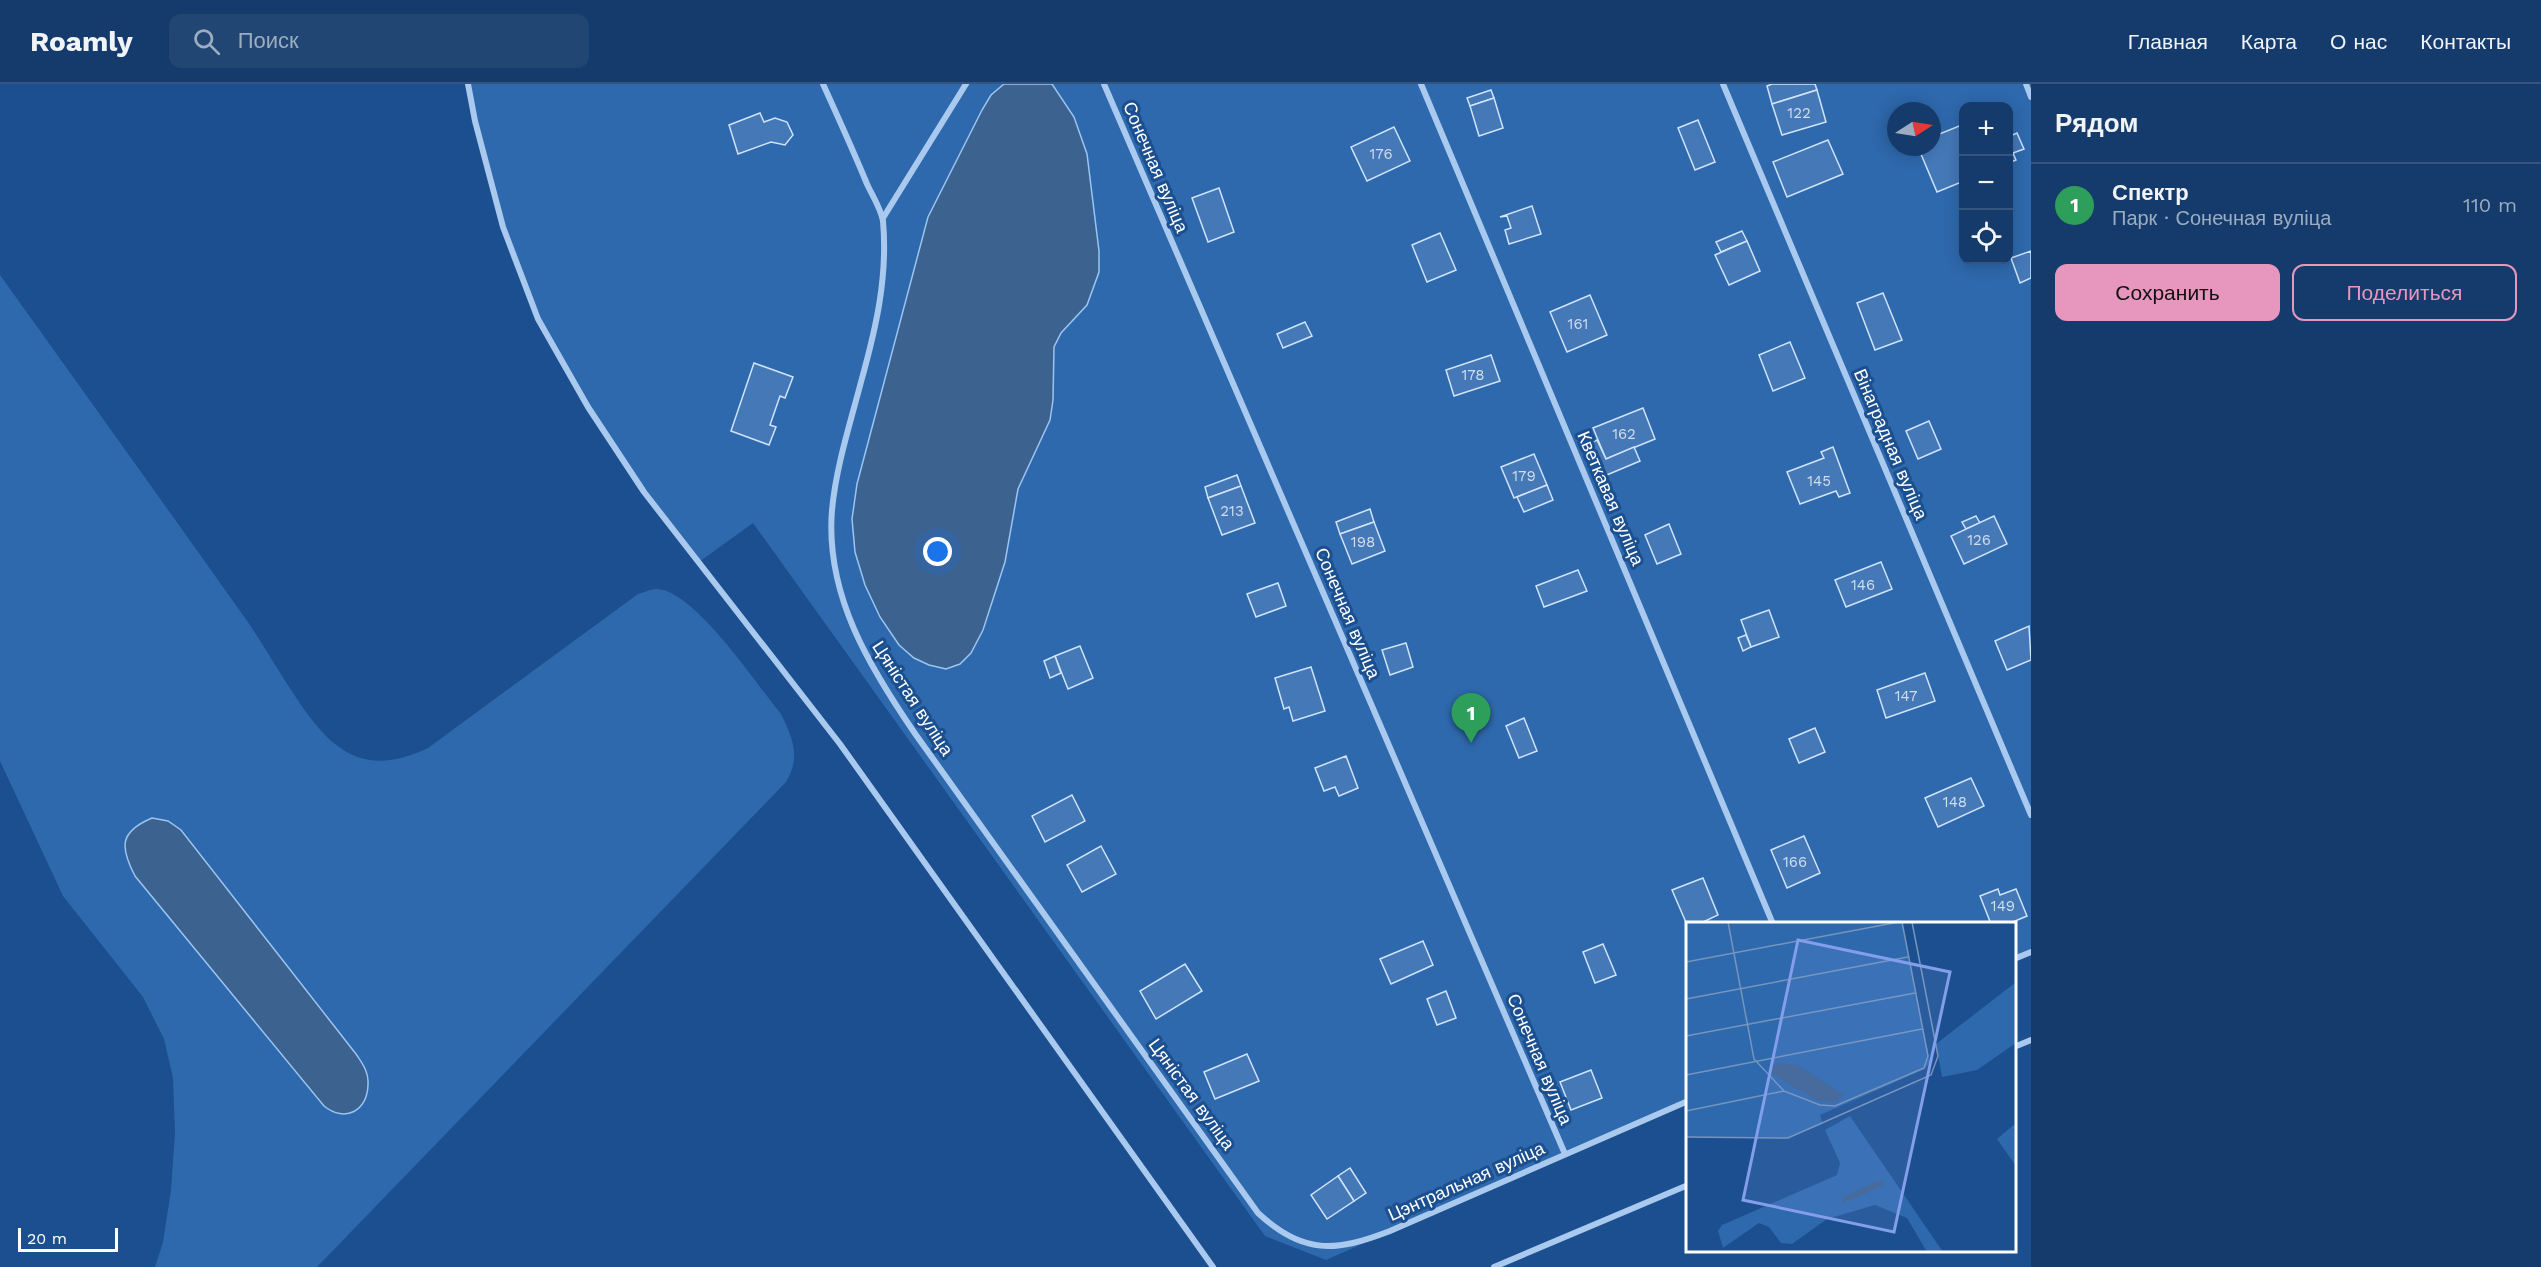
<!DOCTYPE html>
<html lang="ru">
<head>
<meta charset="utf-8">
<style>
  :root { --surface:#143b6b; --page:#214673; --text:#f1f3f6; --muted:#9dadc1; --line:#33557e; --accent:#e797bd }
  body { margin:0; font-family:"Work Sans",sans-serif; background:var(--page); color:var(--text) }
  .controls { position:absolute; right:18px; top:18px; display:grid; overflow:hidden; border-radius:12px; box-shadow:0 3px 15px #0003 }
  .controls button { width:54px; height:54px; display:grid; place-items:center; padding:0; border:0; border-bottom:2px solid var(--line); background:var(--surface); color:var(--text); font:30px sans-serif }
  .compass { position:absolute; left:1887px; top:18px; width:54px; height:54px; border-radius:50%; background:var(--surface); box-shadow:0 3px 15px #0003; rotate:78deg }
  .scale { position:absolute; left:18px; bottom:15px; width:100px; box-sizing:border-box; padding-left:6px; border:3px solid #fff; border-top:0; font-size:16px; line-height:21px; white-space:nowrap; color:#fff; -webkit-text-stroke:4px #1b4f8f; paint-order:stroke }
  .you { position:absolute; left:938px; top:468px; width:21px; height:21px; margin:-15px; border:4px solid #fff; border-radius:50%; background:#1a73e8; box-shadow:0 0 0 9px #1a73e833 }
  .badge { display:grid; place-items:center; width:39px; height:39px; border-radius:50%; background:var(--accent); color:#fff; font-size:20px; font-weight:700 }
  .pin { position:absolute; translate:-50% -50px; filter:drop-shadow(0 2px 3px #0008) }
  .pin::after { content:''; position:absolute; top:32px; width:21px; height:18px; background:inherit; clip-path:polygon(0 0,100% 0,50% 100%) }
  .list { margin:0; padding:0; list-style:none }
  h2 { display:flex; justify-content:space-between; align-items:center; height:78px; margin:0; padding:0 24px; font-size:26px }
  h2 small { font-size:20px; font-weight:400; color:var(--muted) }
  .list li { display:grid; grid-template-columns:39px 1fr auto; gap:18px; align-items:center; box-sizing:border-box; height:84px; padding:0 24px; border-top:2px solid var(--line) }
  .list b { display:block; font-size:22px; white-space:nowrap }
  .list p { margin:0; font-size:20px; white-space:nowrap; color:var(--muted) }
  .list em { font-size:20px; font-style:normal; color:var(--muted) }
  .actions { display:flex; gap:12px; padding:18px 24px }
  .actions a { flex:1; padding:14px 0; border:2px solid var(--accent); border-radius:12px; text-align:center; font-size:21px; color:var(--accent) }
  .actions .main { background:var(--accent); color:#111 }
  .icon { flex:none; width:33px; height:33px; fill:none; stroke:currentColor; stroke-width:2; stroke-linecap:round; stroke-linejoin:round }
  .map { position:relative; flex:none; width:2031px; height:1183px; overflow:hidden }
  header { display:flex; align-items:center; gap:36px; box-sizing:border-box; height:84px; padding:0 30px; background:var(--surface); border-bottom:2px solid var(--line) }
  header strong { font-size:28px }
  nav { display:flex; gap:33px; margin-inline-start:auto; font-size:21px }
  .search { width:420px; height:54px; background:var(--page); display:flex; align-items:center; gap:15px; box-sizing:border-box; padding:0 21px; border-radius:12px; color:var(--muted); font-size:22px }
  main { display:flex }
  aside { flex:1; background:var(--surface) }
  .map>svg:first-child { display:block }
  .green { fill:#2e69ad; fill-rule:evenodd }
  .water { fill:#3c6290; stroke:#9cc4f0; stroke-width:1.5 }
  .building { fill:#4478b7; stroke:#cfe3fa; stroke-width:1.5 }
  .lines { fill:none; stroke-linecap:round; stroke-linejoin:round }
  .minor { stroke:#a9c9ee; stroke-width:6 }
  .labels { text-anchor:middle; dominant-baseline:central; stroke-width:6; stroke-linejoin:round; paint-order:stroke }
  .number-label { font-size:15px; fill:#d0dded }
  .street-label { font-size:18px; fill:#fff; stroke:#1b4f8f }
  .inset-road { fill:none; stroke:#7695bc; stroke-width:1.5 }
  .view { fill:#839eea; fill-opacity:0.15; stroke:#839eea; stroke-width:3 }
  .inset-edge { fill:none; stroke:#fff; stroke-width:3 }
</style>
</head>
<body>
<header>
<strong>Roamly</strong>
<div class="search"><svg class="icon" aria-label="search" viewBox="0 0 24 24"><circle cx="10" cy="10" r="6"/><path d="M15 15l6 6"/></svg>Поиск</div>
<nav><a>Главная</a><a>Карта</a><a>О нас</a><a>Контакты</a></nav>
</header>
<main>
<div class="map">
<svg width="2031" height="1183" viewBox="0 0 2031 1183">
  <rect width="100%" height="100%" fill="#1b4f8f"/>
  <g class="green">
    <path d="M468,0H2031V868L2015,875L2014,840H1688L1687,1017L1326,1176L1265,1152L753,439L699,478C642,405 578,320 538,236C503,162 487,79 468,0ZM1964,22H2008V176H1964ZM1896,27H1932V63H1896Z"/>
    <path d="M0,191C82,305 164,420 245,534C271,570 303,634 335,660C364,684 396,679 428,664L638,510C643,509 650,505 656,505C694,505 757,601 781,630C793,655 801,673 786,698L317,1183H155L163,1158L171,1106L175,1049L173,994L164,955L143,913L63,812L0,677Z"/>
  </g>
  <g class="water">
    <path d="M1004,0H1052L1074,33L1087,70L1099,167V188L1087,221L1061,249L1054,263L1053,316L1050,336L1018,405L1005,478L983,546L971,569L960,580L946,585L929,581L914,574L899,561L880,533L865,501L855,468L852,435L857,400L928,133L982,26L991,11Z"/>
    <path d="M152,734L168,737L181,746L356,970C362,979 369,988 368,1000C368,1027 345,1039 324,1022L135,792C120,763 119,748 152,734Z"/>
  </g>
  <g class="building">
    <path d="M1772,0H1815L1817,6L1772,20L1767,2Z"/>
    <path d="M1491,6L1494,14L1470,22L1467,14Z"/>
    <path d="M1817,6L1826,38L1782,51L1772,20Z"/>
    <path d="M1494,14L1503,44L1479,52L1470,22Z"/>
    <path d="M760,29L764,38L775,34L787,38L793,51L785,61L771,58L738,70L729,41Z"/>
    <path d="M1698,36L1715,78L1695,86L1678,44Z"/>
    <path d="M1964,40V97L1937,108L1918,63H1932V53Z"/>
    <path d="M1394,43L1410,77L1367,97L1351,63Z"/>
    <path d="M2017,49L2024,65L2013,69L2016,76L2008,79V53Z"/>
    <path d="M1828,56L1843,90L1787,113L1773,78Z"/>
    <path d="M1219,104L1234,148L1208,158L1192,114Z"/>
    <path d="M1532,122L1541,150L1509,160L1505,146L1511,144L1507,132L1500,133Z"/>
    <path d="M1742,147L1747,157L1721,168L1716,158Z"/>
    <path d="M1440,149L1456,186L1427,198L1412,161Z"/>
    <path d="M1747,157L1760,187L1729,201L1715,171Z"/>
    <path d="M2031,167V194L2020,199L2011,174Z"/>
    <path d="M1883,209L1902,256L1875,266L1857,219Z"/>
    <path d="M1590,211L1607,251L1567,268L1550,228Z"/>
    <path d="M1305,238L1312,252L1283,264L1277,250Z"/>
    <path d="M1790,258L1805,294L1773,307L1759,271Z"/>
    <path d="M1491,271L1500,297L1454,312L1446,286Z"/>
    <path d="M754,279L793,293L785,314L780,312L770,341L776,343L769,361L731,347Z"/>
    <path d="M1643,324L1655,355L1606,375L1593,344Z"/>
    <path d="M1929,337L1941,365L1918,375L1906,347Z"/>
    <path d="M1597,356L1606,375L1634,363L1640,377L1602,393L1588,360Z"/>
    <path d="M1833,363L1850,409L1839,413L1836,407L1800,420L1787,388L1824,374L1821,368Z"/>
    <path d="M1534,370L1547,401L1514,414L1501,383Z"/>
    <path d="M1237,391L1241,402L1208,414L1205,403Z"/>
    <path d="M1547,401L1553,416L1524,428L1517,413Z"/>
    <path d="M1241,402L1255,439L1222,451L1208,414Z"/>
    <path d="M1370,425L1374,438L1340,450L1336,438Z"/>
    <path d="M1976,432L1980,439L1966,445L1962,438Z"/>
    <path d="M1994,432L2007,460L1964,480L1951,452Z"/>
    <path d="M1374,438L1385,467L1352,480L1340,450Z"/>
    <path d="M1669,440L1681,470L1657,480L1645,451Z"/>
    <path d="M1881,478L1892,505L1846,523L1835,496Z"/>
    <path d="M1578,486L1587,507L1544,523L1536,502Z"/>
    <path d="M1278,499L1286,522L1256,533L1247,510Z"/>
    <path d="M1769,526L1779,553L1751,563L1741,536Z"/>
    <path d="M2029,542L2031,576L2007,586L1995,557Z"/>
    <path d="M1746,551L1751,563L1743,567L1738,554Z"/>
    <path d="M1406,559L1413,583L1390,591L1382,566Z"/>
    <path d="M1080,562L1093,594L1068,605L1055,572Z"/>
    <path d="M1055,572L1061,589L1050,594L1044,577Z"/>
    <path d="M1311,583L1325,627L1293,637L1289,623L1284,625L1275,594Z"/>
    <path d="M1925,589L1935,617L1886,634L1877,606Z"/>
    <path d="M1524,634L1537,667L1519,674L1506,642Z"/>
    <path d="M1815,644L1825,668L1799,679L1789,655Z"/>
    <path d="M1346,672L1358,704L1339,712L1335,703L1324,707L1315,684Z"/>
    <path d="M1971,694L1984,722L1938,743L1925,714Z"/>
    <path d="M1072,711L1085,737L1045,758L1032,732Z"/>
    <path d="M1804,752L1820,789L1787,804L1771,766Z"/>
    <path d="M1101,762L1116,790L1082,808L1067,781Z"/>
    <path d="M1703,794L1718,831L1699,840H1688V843L1672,806Z"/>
    <path d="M1998,805L2000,811L2016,805L2027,832L2008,840H1991L1980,812Z"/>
    <path d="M1423,857L1433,881L1391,900L1380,875Z"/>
    <path d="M1603,860L1616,891L1595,899L1583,868Z"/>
    <path d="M1185,880L1202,907L1156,935L1140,907Z"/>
    <path d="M1446,907L1456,934L1437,941L1427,915Z"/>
    <path d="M1247,970L1259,997L1215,1015L1204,988Z"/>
    <path d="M1591,986L1602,1014L1571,1026L1560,998Z"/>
    <path d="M1350,1084L1366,1109L1354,1117L1338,1092Z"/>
    <path d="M1338,1092L1354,1117L1327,1135L1311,1111Z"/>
  </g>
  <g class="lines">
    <g class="minor">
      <path d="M468,0L475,37L503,143L538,235L588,323L644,408L840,660L1213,1183"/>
      <path d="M823,0C838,33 853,66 867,100C872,111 881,125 883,137C888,193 876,244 861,298C850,340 836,383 832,426C825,511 870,584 916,651L1258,1129C1303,1171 1336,1168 1390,1147L1688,1017"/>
      <path d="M1104,0L1565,1070"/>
      <path d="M1421,0L1773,840"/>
      <path d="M1723,0L2031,731"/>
      <path d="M2026,0L2031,13"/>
      <path d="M883,134L966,0"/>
      <path d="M2014,875L2031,868"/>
      <path d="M2014,963L2031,956"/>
      <path d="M1494,1183L1688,1101"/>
    </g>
  </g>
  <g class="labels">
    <g class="number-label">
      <text x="1799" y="29">122</text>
      <text x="1381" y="70">176</text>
      <text x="1578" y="240">161</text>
      <text x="1473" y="291">178</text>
      <text x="1624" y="350">162</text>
      <text x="1524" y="392">179</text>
      <text x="1819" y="397">145</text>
      <text x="1232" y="427">213</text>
      <text x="1979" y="456">126</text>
      <text x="1363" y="458">198</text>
      <text x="1863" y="501">146</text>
      <text x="1906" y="612">147</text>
      <text x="1955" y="718">148</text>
      <text x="1795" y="778">166</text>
      <text x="2003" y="822">149</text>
    </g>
    <g class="street-label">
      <text transform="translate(1156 83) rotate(67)">Сонечная вуліца</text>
      <text transform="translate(1891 360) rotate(67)">Вінаградная вуліца</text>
      <text transform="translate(1611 414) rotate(67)">Кветкавая вуліца</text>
      <text transform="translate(1348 529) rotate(67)">Сонечная вуліца</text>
      <text transform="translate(913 614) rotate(57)">Цяністая вуліца</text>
      <text transform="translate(1540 975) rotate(67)">Сонечная вуліца</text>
      <text transform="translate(1192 1010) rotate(54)">Цяністая вуліца</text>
      <text transform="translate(1466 1097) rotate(-24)">Цэнтральная вуліца</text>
    </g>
  </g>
  <g transform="translate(1686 838)">
    <rect width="330" height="330" fill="#1b4f8f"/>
    <path d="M0,0H216L244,140L239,147L134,193L137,202L102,216L0,215ZM330,60V121L291,148L256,155L250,122ZM164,194L257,330H241L221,296L189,283L141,297L106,322L95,321L83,305L73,301L37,326L32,309L36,303L151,253L154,241L139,208ZM330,201V244L311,217Z" fill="#2e69ad"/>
    <path d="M93,141L111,143L158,173L149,180L132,179L85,151L84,145ZM191,259H197L198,263L156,282L157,275Z" fill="#3c6290"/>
    <path class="inset-road" d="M42,0L68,137L98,169M0,40L213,0M0,77L222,35M0,114L229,71M0,153L236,107M0,189L98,169L134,183L149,184L238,146L242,134L216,0M0,215L102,216L245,153L252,134L226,0"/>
    <path class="view" d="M112,18L264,50L208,310L57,278Z"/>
    <rect width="330" height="330" class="inset-edge"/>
  </g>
</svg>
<div class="controls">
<button>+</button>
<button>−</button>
<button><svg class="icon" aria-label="locate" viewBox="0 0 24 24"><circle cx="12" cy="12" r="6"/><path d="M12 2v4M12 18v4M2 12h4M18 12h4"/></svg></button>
</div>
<svg class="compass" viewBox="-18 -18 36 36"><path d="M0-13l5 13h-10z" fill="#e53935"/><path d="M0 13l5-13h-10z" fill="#9dadc1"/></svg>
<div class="scale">20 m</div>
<div class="you"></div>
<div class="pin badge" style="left:1471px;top:659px;background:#2e9e5b">1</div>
</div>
<aside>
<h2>Рядом<small></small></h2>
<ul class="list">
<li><span class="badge" style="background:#2e9e5b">1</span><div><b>Спектр</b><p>Парк · Сонечная вуліца</p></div><em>110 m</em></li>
</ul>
<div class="actions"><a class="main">Сохранить</a><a>Поделиться</a></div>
</aside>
</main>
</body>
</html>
